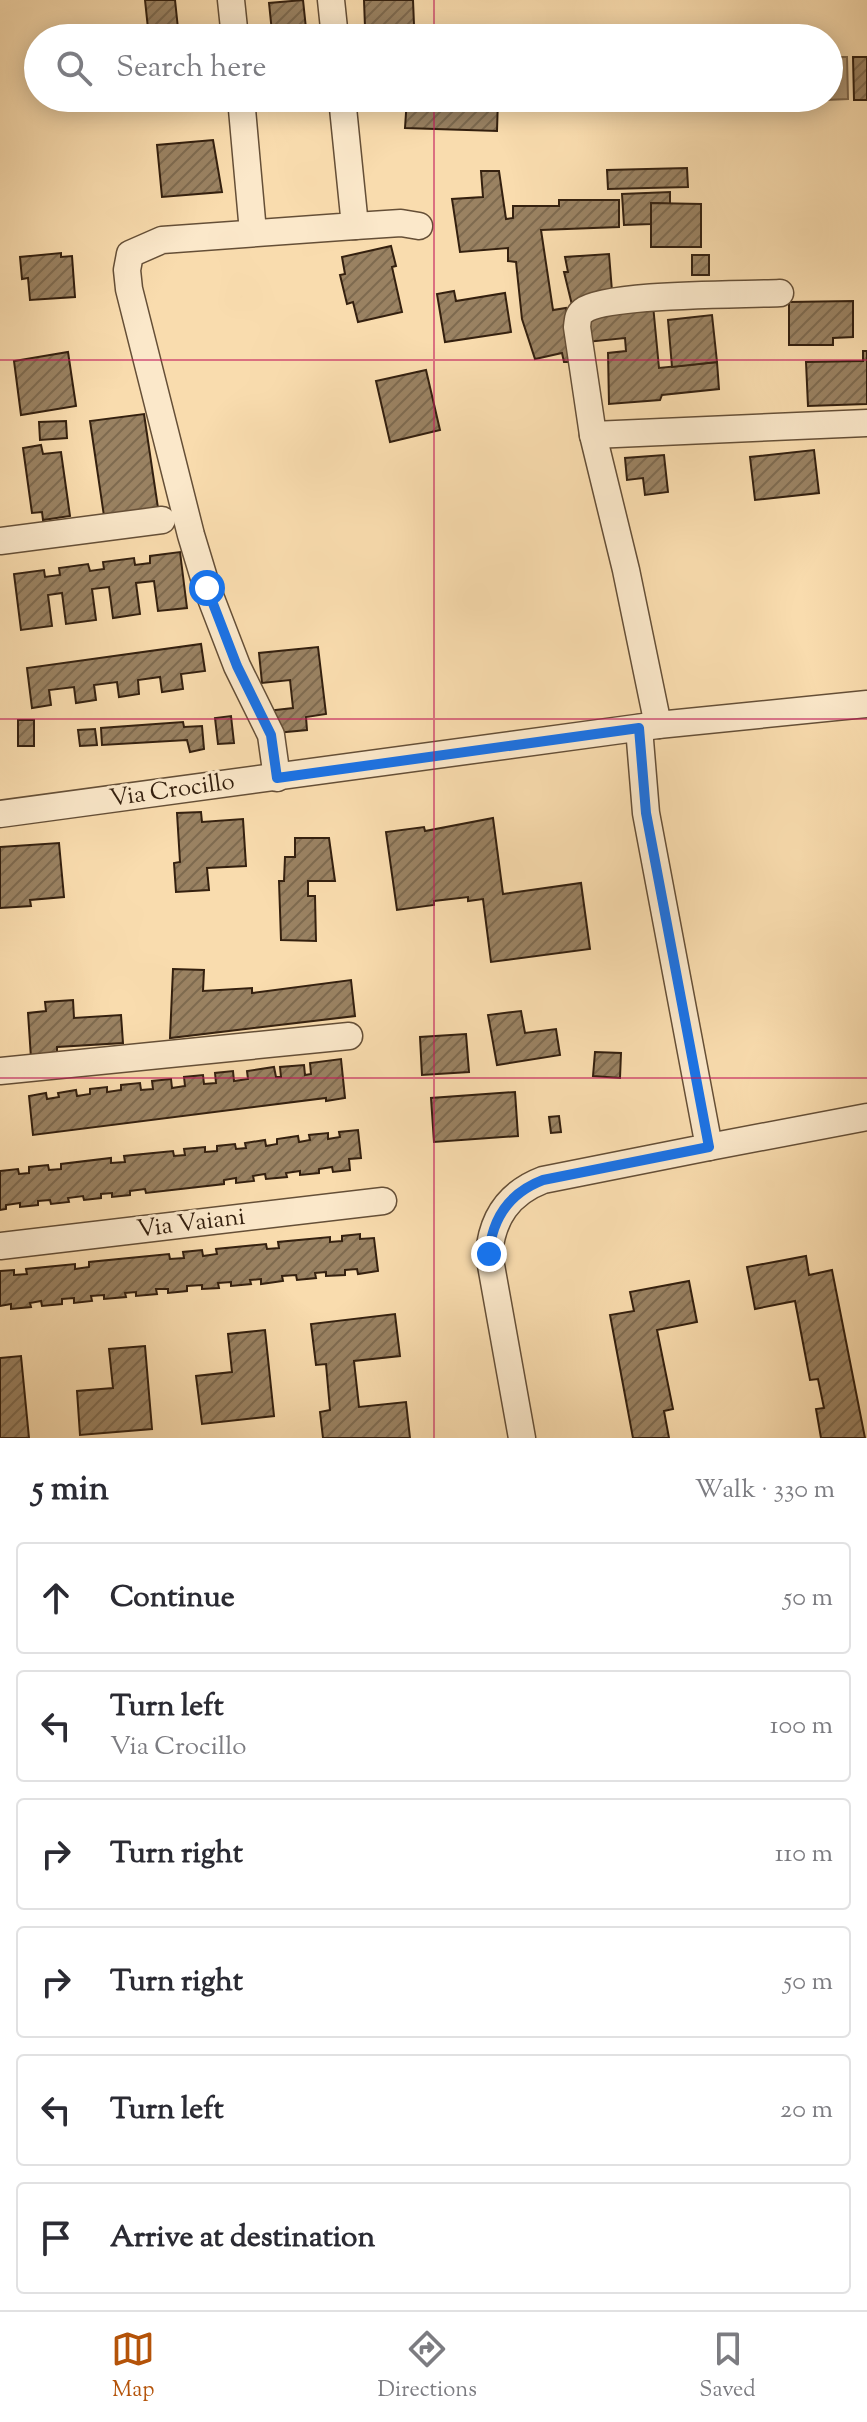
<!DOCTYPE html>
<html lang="en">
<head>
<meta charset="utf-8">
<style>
  :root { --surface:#fff; --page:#f7f7f7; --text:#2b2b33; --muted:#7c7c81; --line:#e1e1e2; --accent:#b45309 }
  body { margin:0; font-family:"Sorts Mill Goudy",serif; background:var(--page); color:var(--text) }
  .stop { position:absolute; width:24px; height:24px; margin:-18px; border:6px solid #1a73e8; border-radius:50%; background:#fff }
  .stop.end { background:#1a73e8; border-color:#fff; box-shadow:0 2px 8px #0008 }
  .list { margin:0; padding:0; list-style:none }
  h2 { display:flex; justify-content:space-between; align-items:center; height:104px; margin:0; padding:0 32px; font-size:34px }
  h2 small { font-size:26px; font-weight:400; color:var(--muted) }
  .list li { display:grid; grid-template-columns:52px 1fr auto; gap:24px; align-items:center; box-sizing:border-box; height:112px; margin:0 16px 16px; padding:0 16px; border:2px solid var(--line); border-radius:8px }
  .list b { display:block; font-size:30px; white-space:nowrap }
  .list p { margin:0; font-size:26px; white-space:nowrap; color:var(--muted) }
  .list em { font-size:26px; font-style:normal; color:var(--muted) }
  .icon { flex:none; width:44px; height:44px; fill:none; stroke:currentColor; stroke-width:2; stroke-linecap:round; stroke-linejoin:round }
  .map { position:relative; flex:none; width:867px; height:1438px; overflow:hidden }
  .search { position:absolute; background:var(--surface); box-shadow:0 4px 20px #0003; left:24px; right:24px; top:24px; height:88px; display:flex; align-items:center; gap:20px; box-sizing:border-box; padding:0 28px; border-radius:44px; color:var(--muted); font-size:30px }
  .sheet { height:872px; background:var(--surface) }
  nav { display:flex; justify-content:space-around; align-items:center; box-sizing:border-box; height:112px; border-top:2px solid var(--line); background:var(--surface); font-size:22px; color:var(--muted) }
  nav a { display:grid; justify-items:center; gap:4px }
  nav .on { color:var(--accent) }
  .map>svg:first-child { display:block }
  .water { fill:#b69c78; stroke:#826a4e; stroke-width:2 }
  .building { fill:url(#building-hatch); stroke:#34200f; stroke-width:2 }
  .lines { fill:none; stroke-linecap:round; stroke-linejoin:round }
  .minor-casing { stroke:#654f37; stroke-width:29 }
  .minor { stroke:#fbe8ca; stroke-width:26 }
  .route { stroke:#1a73e8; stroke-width:10 }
  .grid { fill:none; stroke:#c2185b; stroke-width:2; stroke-opacity:0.55 }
  .labels { text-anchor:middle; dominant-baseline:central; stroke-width:6; stroke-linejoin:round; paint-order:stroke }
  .street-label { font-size:24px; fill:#34200f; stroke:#fbe8ca }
</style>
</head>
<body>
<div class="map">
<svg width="867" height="1438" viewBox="0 0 867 1438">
  <defs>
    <pattern id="building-hatch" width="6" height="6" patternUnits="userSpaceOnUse" patternTransform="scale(2)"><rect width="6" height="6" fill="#9a8262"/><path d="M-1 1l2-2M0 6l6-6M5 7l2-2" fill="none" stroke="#7e6a4f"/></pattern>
  </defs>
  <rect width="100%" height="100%" fill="#f9dcae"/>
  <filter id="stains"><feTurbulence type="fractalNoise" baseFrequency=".0025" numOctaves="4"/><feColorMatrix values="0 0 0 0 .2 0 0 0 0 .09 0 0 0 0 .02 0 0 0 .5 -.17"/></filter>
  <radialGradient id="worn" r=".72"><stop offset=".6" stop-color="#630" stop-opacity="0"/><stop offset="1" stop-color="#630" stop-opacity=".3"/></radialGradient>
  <path class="water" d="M829,57H847L848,99L825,100L829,98Z"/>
  <g class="building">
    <path d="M145,0H175L179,38H149Z"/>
    <path d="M303,0L307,38H263V32H272L269,3Z"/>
    <path d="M364,0H413L414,25L365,27Z"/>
    <path d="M853,57H867V100H854Z"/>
    <path d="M407,98H498L497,131L405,128Z"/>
    <path d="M745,98H808V103L745,104Z"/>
    <path d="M213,140L222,192L162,197L157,145Z"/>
    <path d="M687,168L688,187L608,189L607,170Z"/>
    <path d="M481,171H499L506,219L513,218V206H559V200H619V227L541,230L553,310L566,308L579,362H564L562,353L535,359L522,319L516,262L508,261V248L460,252L452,199L483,197Z"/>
    <path d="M670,192V204L651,203V224L624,225L622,194Z"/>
    <path d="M651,203L701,204V247H651Z"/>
    <path d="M391,246L396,266L392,267L402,312L358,322L353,302L347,304L340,275L345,274L342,257Z"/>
    <path d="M61,253V257L72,256L75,297L30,300L28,278L22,279L20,257Z"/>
    <path d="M609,254L612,291L572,305L564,272H568L565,257Z"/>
    <rect x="692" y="255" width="17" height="20"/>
    <path d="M454,291L456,301L505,293L511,332L445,342L437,294Z"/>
    <path d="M853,301V337L833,338V345H789V302Z"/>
    <path d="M653,305L659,368L717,362L719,389L662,395L660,400L609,404L608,353L626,351L625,338L587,342L585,317Z"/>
    <path d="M712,315L717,362L672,367L668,320Z"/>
    <path d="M863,351H867V404L808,406L806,362L863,361Z"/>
    <path d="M68,352L76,406L21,415L14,361Z"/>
    <path d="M426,370L440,430L390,442L376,381Z"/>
    <path d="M144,414L158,508L104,516L90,421Z"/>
    <path d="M66,421L67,438L40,440L39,422Z"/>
    <path d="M41,445L43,454L61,452L70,516L43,520L42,512L32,513L23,448Z"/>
    <path d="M814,450L819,493L755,500L750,457Z"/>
    <path d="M664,455L668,492L645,495L643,478L627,480L625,458Z"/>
    <path d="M180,552L187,608L158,611L154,581L136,583L140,614L113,618L109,587L92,589L96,620L66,624L62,593L48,595L52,626L21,630L14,574L44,570L45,577L60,575L59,568L88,564L90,571L104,569L103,562L134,558L135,565L150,563V556Z"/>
    <path d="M201,644L205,671L181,674L183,689L162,692L160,677L138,680L139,694L119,697L117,682L94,685L96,700L76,703L74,687L49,690L51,705L32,708L27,668Z"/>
    <path d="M318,647L326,714L306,717L307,730L276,733L266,711L293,708L290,680L262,683L259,653Z"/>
    <path d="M231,716L234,743L218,744L215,718Z"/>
    <rect x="18" y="720" width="16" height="26"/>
    <path d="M183,722L184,727L202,726L204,749L190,752L187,740L102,745L101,728Z"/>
    <path d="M95,729L97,745L80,746L78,730Z"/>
    <path d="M201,812L202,822L243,819L246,866L207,868L209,890L176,892L174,863L180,862L177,813Z"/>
    <path d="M493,818L503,894L581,883L590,949L491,962L483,899L468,901V897L434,901V905L397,910L386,832L424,827L425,831Z"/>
    <path d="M295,838H329L335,881H308V896H315L316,941L281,940L279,881H284L285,857H295Z"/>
    <path d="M59,843L64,897L30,900L31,906L0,908V847Z"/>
    <path d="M173,969L204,970L203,991L252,988V993L351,980L355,1016L170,1038Z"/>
    <path d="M73,1000L74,1018L121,1015L123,1043L57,1047V1057L31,1058L28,1013L46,1011L45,1002Z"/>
    <path d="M521,1011L525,1033L556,1029L560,1055L497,1065L488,1015Z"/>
    <path d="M466,1034L469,1072L422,1075L420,1037Z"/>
    <path d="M595,1052L621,1053L620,1078L593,1076Z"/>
    <path d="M341,1059L345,1098L326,1101V1098L33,1135L29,1096L46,1093L47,1099L59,1097L58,1093L76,1090L77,1096L90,1094V1089L107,1087V1092L121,1090V1085L140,1083L141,1090L153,1089L152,1081L171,1079L172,1088L185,1086L184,1077L203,1075L204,1084L216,1083L215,1073L233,1071L234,1081L248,1079L247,1071L274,1067L276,1077H281L280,1067L304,1065L305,1075L311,1074L310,1063Z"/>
    <path d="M515,1092L518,1136L434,1142L431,1098Z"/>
    <path d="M559,1116L561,1132L551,1133L549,1117Z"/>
    <path d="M358,1130L361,1158L349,1159L350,1170L333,1172L332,1167L319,1169V1173L300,1175V1171L286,1173L287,1177L266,1179L265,1174L253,1176L254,1181L236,1183V1178L224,1180V1184L146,1193L145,1189L130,1191V1195L112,1197V1193L101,1194V1198L84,1200L83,1196L68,1198L69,1202L51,1204L50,1200L38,1201V1205L20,1207V1203L6,1205V1209L0,1210V1171L18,1169L19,1174L29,1173V1167L48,1165L49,1170L61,1169V1164L111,1158V1163L125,1162L124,1156L173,1151L174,1156L185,1155L184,1149L205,1147V1152L217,1151V1146L235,1144L236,1149L246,1148L245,1143L265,1140L266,1146L277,1144V1139L298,1136L299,1142L310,1140L309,1135L328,1133V1139L340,1137L339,1132Z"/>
    <path d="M360,1234V1239L374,1238L378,1271L358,1274L357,1269L345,1270V1275L326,1276V1272L315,1273L316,1278L297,1280L296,1275L282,1276L283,1281L261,1284V1279L250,1280L251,1284L231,1286V1282L218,1283L219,1288L202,1289V1285L187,1286V1291L168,1293V1289H156L157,1294L136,1296V1292L125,1293L126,1297L104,1299V1295L91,1296L92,1301L74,1303V1298L62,1299V1304L42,1306L41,1301L30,1303L31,1307L11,1309V1304L0,1306V1271L14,1270V1275L27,1274L26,1269L75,1264V1269L89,1267V1262L169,1254L170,1259L184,1258L183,1252L202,1250L203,1256L217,1254L216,1249L266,1244L267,1249L279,1248L278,1242L330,1237V1242L342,1241V1236Z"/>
    <path d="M806,1256L809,1275L832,1270L865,1438H821L816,1409L824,1408L818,1379L810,1380L795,1301L755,1309L747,1267Z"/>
    <path d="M689,1281L697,1322L657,1330L673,1409L664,1411L669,1438H633L610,1315L634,1311L630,1292Z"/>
    <path d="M395,1314L400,1356L354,1361L359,1407L406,1402L410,1438H323L320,1412L330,1410L326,1364L316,1365L311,1324Z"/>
    <path d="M265,1330L274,1416L202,1424L196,1376L232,1372L228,1334Z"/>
    <path d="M145,1346L152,1429L80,1435L77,1391L113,1388L109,1349Z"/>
    <path d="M21,1356L29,1438H0V1358Z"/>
  </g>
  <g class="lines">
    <g class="minor-casing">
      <g id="minor">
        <path d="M231,0L235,38"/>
        <path d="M331,0L335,38"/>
        <path d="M241,98L253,232"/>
        <path d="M355,226L401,223L419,226"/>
        <path d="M593,435L867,423"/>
        <path d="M0,541L162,520"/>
        <path d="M658,725L626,570L593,435L577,327C578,320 577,316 583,311C606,293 744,295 780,293"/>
        <path d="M277,778L271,735L237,666L207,588L191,535L129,289L127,270L130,254L162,240L355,226L342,98"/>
        <path d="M0,814L658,725L867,704"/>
        <path d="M0,1071L349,1036"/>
        <path d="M709,1147L867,1117"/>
        <path d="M0,1246L383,1201"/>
        <path d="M522,1438L489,1254C492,1218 509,1193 543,1180L709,1147L646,813L639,728"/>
      </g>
    </g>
    <use href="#minor" class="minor"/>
  </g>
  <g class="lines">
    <path class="route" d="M207,588L237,666L271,735L277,778L639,728L646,813L709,1147L543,1180C509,1193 492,1218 489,1254"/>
  </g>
  <path class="grid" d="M434,0V38M434,98V1438M0,360H867M0,719H867M0,1078H867"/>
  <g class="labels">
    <g class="street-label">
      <text transform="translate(172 791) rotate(-8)">Via Crocillo</text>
      <text transform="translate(191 1224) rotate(-7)">Via Vaiani</text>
    </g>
  </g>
  <rect width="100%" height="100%" filter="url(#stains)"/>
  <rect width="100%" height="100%" fill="url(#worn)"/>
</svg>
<div class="stop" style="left:207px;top:588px"></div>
<div class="stop end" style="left:489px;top:1254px"></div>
<div class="search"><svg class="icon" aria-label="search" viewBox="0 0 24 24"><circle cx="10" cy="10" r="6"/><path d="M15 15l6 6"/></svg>Search here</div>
</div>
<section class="sheet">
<h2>5 min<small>Walk · 330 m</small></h2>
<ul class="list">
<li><svg class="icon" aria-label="ahead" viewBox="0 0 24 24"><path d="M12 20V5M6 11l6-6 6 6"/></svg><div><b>Continue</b></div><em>50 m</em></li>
<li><svg class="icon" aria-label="left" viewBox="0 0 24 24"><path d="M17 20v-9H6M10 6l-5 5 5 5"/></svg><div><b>Turn left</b><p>Via Crocillo</p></div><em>100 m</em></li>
<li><svg class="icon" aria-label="right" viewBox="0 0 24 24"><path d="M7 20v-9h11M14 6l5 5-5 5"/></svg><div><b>Turn right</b></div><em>110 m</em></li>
<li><svg class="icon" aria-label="right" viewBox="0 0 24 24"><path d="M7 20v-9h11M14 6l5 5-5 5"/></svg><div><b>Turn right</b></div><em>50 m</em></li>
<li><svg class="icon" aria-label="left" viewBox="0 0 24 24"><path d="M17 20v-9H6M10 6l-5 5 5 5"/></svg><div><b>Turn left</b></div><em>20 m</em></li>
<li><svg class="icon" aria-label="arrive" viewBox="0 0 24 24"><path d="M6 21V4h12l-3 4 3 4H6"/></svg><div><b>Arrive at destination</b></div></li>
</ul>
</section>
<nav>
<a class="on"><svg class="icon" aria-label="map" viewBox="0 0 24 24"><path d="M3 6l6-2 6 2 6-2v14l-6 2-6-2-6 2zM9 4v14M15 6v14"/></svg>Map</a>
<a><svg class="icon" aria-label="directions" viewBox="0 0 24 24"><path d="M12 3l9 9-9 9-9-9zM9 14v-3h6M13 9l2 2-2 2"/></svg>Directions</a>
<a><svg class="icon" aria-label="saved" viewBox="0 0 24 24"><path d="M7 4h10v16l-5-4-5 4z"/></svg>Saved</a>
</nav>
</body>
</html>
